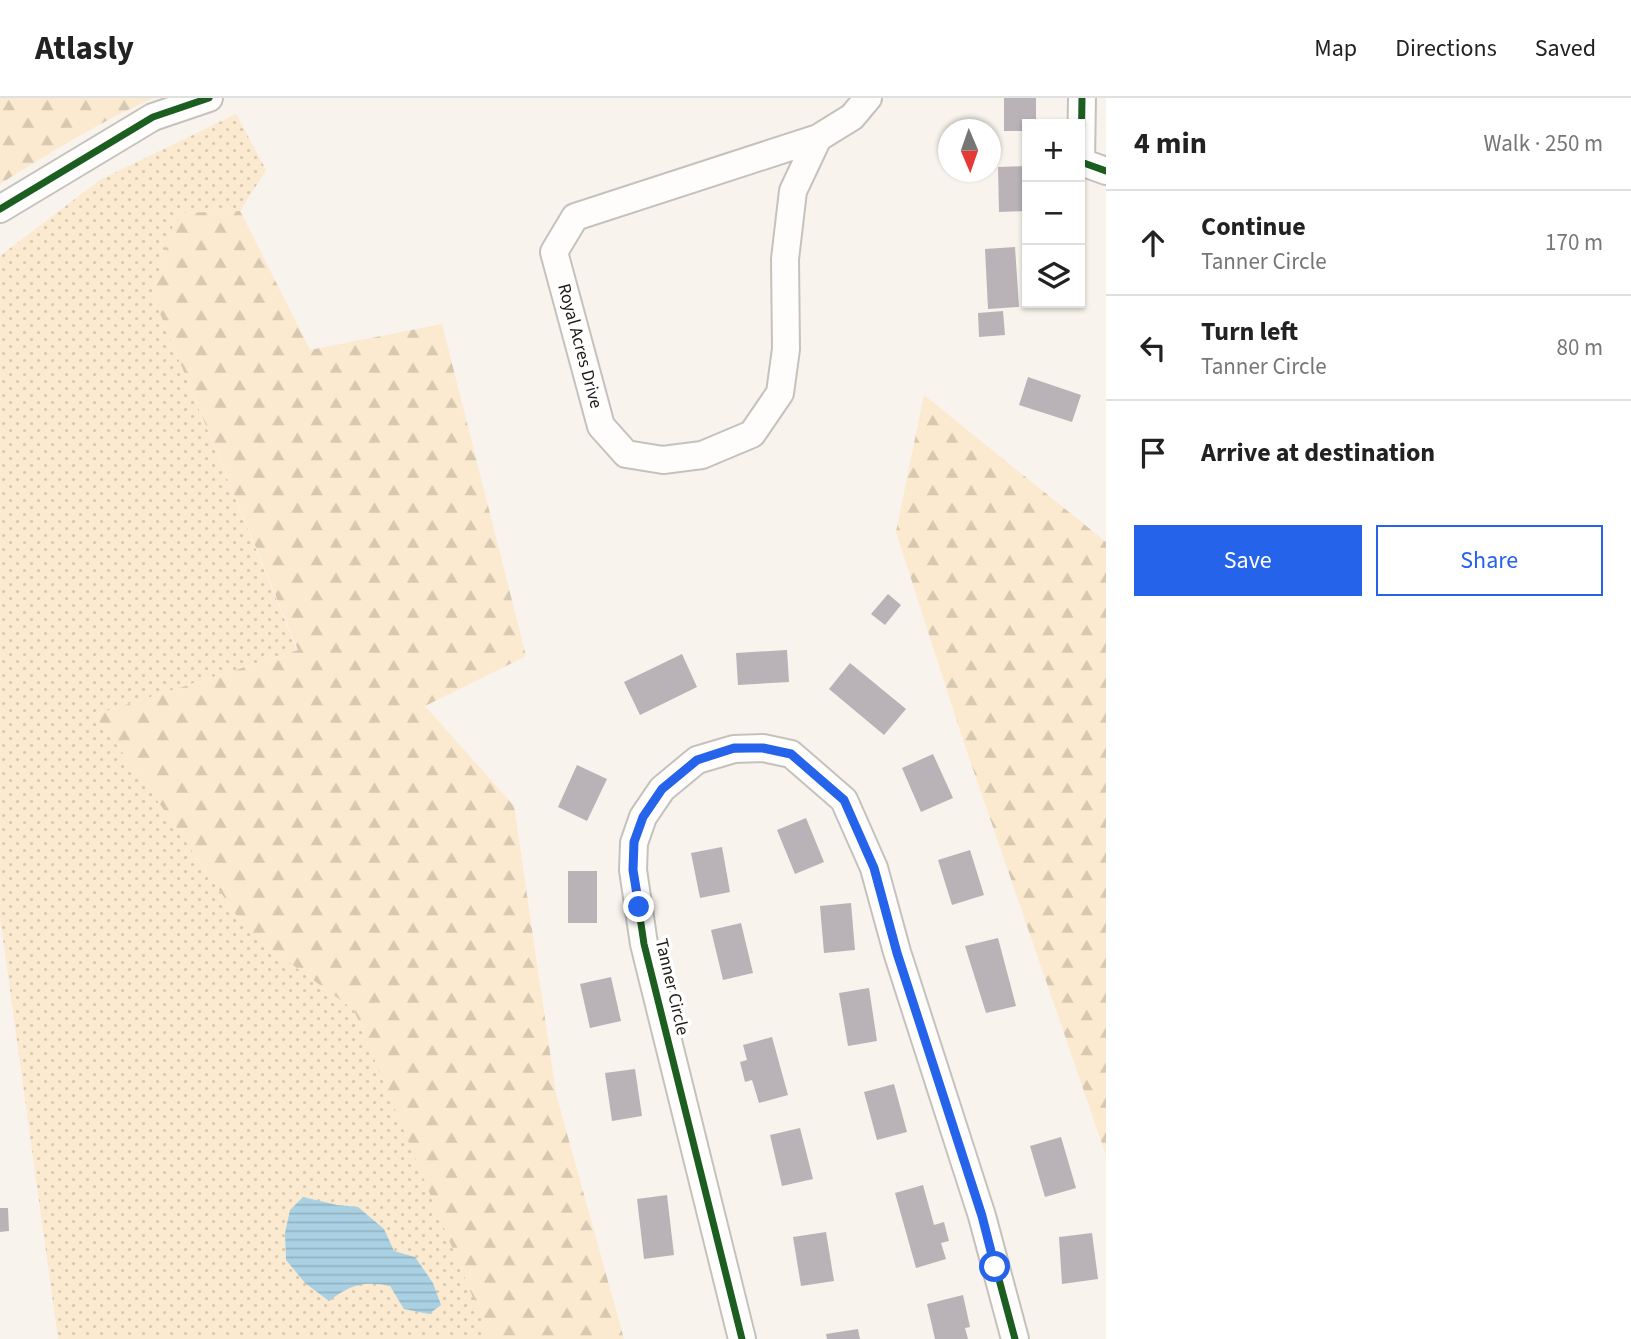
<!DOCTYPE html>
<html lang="en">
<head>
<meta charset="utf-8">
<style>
  :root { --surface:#fff; --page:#f2f2f2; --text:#222; --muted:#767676; --line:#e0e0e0; --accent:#2563eb }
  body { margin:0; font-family:"Source Sans 3",sans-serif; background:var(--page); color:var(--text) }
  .controls { position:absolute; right:21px; top:21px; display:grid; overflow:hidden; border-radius:0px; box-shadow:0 2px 5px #0004 }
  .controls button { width:63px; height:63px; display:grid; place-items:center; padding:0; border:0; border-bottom:2px solid var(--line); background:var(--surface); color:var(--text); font:35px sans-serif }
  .compass { position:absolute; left:938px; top:21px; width:63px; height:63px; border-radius:50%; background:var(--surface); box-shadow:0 2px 5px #0004; rotate:178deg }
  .stop { position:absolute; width:21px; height:21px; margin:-16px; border:5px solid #2563eb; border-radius:50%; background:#fff }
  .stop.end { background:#2563eb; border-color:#fff; box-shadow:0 2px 7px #0008 }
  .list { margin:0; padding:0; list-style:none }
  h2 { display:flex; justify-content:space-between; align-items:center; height:91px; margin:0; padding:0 28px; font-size:30px }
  h2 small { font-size:23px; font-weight:400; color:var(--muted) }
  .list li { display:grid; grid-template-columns:46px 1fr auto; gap:21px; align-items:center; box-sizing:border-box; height:105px; padding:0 28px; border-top:2px solid var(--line) }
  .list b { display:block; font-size:26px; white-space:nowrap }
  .list p { margin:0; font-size:23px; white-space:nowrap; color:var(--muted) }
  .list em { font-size:23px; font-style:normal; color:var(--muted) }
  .actions { display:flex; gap:14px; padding:21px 28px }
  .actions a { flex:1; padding:16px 0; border:2px solid var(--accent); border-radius:0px; text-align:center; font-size:24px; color:var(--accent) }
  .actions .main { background:var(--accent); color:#fff }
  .icon { flex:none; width:38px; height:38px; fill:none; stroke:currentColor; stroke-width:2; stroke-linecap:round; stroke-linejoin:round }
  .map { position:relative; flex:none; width:1106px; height:1241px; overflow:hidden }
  header { display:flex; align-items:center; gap:42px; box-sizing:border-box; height:98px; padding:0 35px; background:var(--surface); border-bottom:2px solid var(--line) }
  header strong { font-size:33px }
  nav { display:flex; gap:38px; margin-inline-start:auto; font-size:24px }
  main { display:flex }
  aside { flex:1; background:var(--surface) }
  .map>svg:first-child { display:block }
  .grass { fill:url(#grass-dots) }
  .forest { fill:url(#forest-firs) }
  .water { fill:url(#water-rules) }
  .building { fill:#b9b3b8 }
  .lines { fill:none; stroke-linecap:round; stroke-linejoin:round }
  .minor-casing { stroke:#c5c2bd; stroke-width:30 }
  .minor { stroke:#fefdfc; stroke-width:26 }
  .cycleway-casing { stroke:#fff; stroke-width:11 }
  .cycleway { stroke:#1b5e20; stroke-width:7 }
  .route { stroke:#2563eb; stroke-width:9 }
  .labels { text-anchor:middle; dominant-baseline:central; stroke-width:7; stroke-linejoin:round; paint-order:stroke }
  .street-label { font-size:18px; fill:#1e1b16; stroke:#fff }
</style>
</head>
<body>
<header>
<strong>Atlasly</strong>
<nav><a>Map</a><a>Directions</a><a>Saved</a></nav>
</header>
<main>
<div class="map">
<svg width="1106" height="1241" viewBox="0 0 1106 1241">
  <defs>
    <pattern id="grass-dots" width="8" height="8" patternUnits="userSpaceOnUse" patternTransform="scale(1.75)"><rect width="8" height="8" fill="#fbeacf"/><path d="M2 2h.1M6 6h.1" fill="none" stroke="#d7c8b1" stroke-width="1.8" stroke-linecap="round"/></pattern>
    <pattern id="forest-firs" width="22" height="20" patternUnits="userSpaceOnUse" patternTransform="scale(1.75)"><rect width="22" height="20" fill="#fbeacf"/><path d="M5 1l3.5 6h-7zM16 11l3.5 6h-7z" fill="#d7c8b1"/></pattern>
    <pattern id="water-rules" width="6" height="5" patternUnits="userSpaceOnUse" patternTransform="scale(1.75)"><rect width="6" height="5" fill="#aad1e3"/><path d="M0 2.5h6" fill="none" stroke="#92b3c2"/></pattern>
  </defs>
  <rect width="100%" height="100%" fill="#f8f3ec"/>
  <path class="grass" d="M236,16L266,72L240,113L177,115L152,196L297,552L94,617L142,680L248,834L354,912L491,1241H58L0,819V158L100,82Z"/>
  <g class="forest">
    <path d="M0,0H154C100,23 50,55 0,86Z"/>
    <path d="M240,113L310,252L442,226L526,558L425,608L514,708L556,996L624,1241H490L354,912L248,834L144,683L94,617L298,552L152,196L177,115Z"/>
    <path d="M924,297L1106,444V1057L963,642L896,434Z"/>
  </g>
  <path class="water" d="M303,1099L337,1107L358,1109L384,1131L394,1153L415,1159L433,1185L441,1207L429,1216L404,1211L390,1188C363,1183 352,1186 329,1203L305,1185L286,1162L285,1135L290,1112Z"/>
  <g class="building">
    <path d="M1004,0H1036V26H1027V33H1004Z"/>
    <path d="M1027,68V113L999,114L998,69Z"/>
    <path d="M1015,149L1019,209L988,211L985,151Z"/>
    <path d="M1003,213L1005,237L979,239L978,215Z"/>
    <path d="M1028,279L1081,297L1072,324L1019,307Z"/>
    <path d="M888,496L901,507L885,527L871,516Z"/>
    <path d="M787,552L789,584L738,587L736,555Z"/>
    <path d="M682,556L697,589L640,617L624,584Z"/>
    <path d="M850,565L906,611L884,637L829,591Z"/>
    <path d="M933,656L953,700L921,714L902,670Z"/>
    <path d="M577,667L607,681L587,723L558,709Z"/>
    <path d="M806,720L824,764L795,776L777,732Z"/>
    <path d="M722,749L730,794L700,800L691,755Z"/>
    <path d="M970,752L984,797L952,807L938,762Z"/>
    <rect x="568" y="773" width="29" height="52"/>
    <path d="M851,805L855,852L824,855L820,808Z"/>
    <path d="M741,825L753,875L723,882L711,832Z"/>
    <path d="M998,840L1016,908L986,915L965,848Z"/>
    <path d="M611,879L621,923L590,930L580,886Z"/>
    <path d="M869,890L877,943L848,948L839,895Z"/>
    <path d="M772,939L788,997L759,1005L752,982L745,984L740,964L747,962L743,947Z"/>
    <path d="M635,971L642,1018L612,1023L605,975Z"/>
    <path d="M894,986L907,1034L877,1042L864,994Z"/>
    <path d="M800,1030L813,1081L782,1088L770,1037Z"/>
    <path d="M1061,1039L1076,1090L1045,1099L1030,1048Z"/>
    <path d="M923,1087L934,1127L944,1124L949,1143L941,1145L946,1161L916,1170L895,1095Z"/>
    <path d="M667,1097L674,1157L644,1161L637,1101Z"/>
    <path d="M0,1110H8L9,1133L0,1134Z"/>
    <path d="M826,1134L834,1183L801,1188L793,1139Z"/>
    <path d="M1092,1135L1098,1181L1062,1186L1059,1139Z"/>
    <path d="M963,1197L970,1229L965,1230L968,1241H935L927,1206Z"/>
    <path d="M858,1231L860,1241H827L826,1236Z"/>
  </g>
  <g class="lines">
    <g class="minor-casing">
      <g id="minor">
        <path d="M1082,0L1081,64L1106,73"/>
        <path d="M818,40L793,93L785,161L786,251L780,295L752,336L702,357L663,362L626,356L601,328L554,154L575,119L818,40L852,19L868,0"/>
        <path d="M0,111L153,19L209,0"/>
        <path d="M742,1241L644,846L633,772L634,745L643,719L662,691L697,662L734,651L763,650L791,656L844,702L874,770L897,854L982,1118L1015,1241"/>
      </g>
    </g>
    <use href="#minor" class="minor"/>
    <g class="cycleway-casing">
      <g id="cycleway">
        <path d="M1082,0L1081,64L1106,73"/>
        <path d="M0,111L153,19L209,0"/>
        <path d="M742,1241L644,846L633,772L634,745L643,719L662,691L697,662L734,651L763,650L791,656L844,702L874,770L897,854L982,1118L1015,1241"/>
      </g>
    </g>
    <use href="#cycleway" class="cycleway"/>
  </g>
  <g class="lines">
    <path class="route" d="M639,809L633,772L634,744L643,719L662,691L697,662L734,650H763L791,656L844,702L874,770L897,855L982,1118L995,1169"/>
  </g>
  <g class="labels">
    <g class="street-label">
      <text transform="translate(580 248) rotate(75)">Royal Acres Drive</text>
      <text transform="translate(672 889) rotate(77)">Tanner Circle</text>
    </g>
  </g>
</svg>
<div class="controls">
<button>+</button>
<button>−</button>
<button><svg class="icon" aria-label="layers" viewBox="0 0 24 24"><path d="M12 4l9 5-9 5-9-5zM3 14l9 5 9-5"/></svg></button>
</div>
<svg class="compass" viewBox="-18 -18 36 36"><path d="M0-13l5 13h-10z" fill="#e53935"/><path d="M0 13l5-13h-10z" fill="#767676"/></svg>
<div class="stop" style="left:995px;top:1169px"></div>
<div class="stop end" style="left:639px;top:809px"></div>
</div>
<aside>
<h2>4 min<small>Walk · 250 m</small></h2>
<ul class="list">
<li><svg class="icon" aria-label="ahead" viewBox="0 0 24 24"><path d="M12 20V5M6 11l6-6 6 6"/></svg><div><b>Continue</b><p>Tanner Circle</p></div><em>170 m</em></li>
<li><svg class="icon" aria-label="left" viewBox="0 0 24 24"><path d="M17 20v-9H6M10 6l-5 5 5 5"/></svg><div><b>Turn left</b><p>Tanner Circle</p></div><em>80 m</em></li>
<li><svg class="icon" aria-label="arrive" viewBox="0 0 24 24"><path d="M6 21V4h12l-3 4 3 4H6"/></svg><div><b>Arrive at destination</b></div></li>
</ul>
<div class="actions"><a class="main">Save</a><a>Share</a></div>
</aside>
</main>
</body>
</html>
